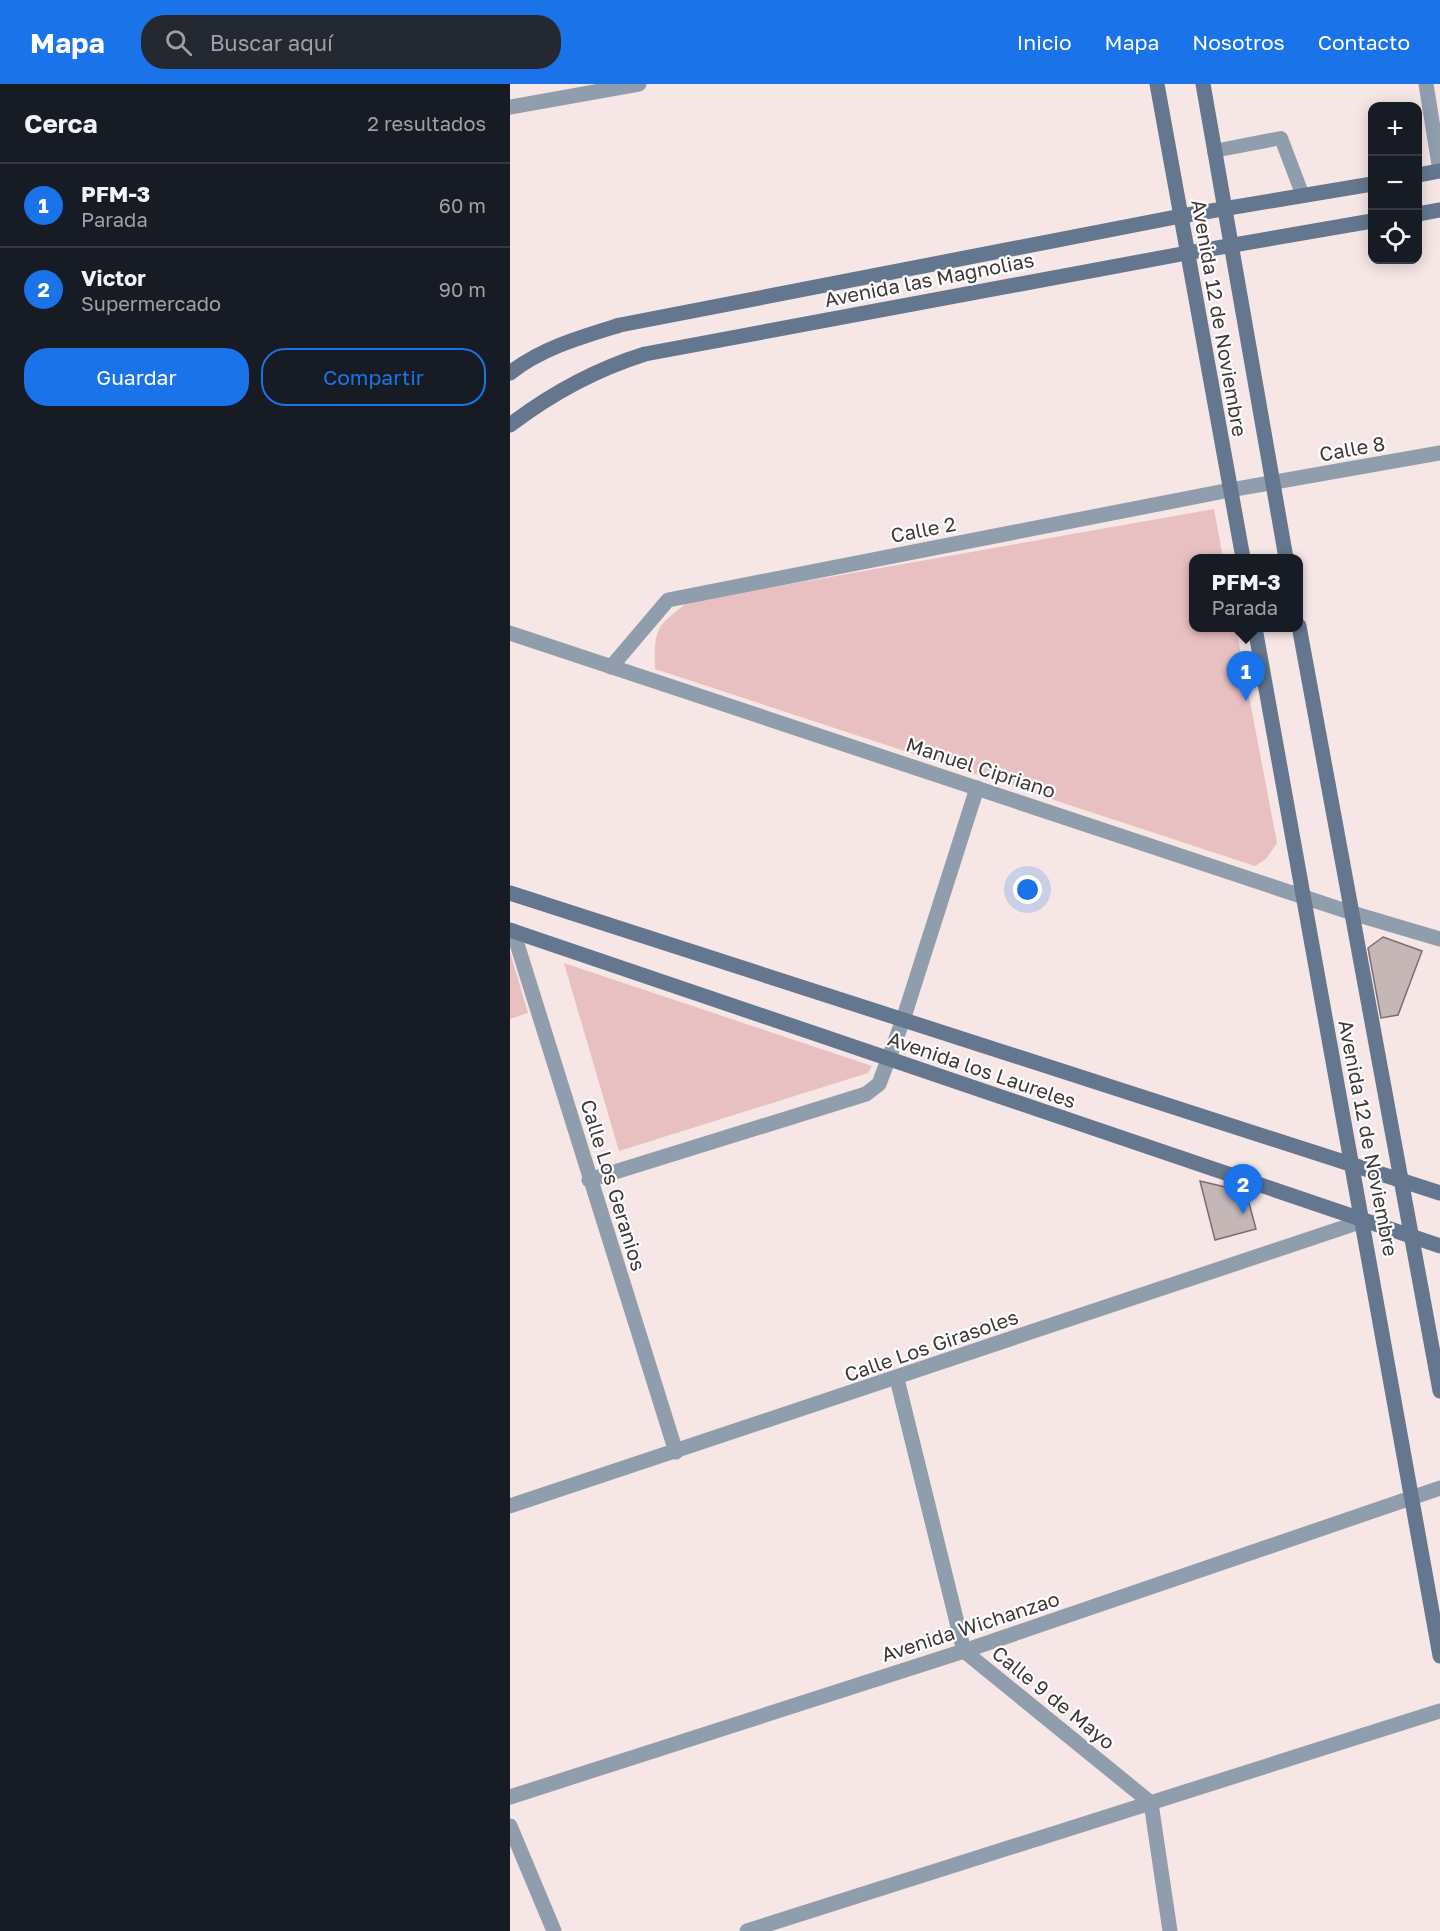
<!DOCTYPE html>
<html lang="es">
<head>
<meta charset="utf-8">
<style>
  :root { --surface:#171b24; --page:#242831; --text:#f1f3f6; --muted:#9ea1a6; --line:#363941; --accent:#1a73e8 }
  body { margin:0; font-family:"Golos Text",sans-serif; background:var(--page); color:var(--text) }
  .controls { position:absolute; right:18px; top:18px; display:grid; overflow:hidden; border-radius:12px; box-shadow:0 3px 15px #0003 }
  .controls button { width:54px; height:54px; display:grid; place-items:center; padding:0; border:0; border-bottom:2px solid var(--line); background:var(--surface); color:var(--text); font:30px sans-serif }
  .you { position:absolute; left:518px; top:806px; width:21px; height:21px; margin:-15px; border:4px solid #fff; border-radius:50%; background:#1a73e8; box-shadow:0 0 0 9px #1a73e833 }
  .badge { display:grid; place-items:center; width:39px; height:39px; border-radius:50%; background:var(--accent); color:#fff; font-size:20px; font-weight:700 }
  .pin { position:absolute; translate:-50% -50px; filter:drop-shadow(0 2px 3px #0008) }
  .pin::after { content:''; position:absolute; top:32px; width:21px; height:18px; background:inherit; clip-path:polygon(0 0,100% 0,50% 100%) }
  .popup { position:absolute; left:679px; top:470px; width:114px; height:78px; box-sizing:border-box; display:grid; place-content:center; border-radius:12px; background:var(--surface); filter:drop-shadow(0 2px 4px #0005); font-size:20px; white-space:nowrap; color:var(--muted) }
  .popup b { font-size:22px; color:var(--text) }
  .popup::after { content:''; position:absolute; left:50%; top:100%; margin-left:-12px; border:12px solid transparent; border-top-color:var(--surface) }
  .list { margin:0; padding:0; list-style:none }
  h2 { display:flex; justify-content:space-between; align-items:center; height:78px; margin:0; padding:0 24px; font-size:26px }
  h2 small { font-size:20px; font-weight:400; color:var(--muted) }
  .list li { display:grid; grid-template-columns:39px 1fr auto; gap:18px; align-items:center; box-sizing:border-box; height:84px; padding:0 24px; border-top:2px solid var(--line) }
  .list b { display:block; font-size:22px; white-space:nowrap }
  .list p { margin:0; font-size:20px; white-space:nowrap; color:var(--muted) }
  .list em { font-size:20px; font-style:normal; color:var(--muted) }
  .actions { display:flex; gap:12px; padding:18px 24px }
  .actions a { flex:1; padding:14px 0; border:2px solid var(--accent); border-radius:24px; text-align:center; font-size:21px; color:var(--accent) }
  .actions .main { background:var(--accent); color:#fff }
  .icon { flex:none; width:33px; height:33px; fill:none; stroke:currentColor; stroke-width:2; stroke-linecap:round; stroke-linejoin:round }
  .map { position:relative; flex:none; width:930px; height:1847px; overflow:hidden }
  header { display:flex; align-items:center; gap:36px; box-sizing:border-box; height:84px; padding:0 30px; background:var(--accent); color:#fff }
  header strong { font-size:28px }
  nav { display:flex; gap:33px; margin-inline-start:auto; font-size:21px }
  .search { width:420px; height:54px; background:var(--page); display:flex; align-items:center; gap:15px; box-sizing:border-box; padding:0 21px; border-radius:24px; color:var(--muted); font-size:22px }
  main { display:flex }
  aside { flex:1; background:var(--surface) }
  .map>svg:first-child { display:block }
  .green { fill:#e8c0c2 }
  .building { fill:#c6b7b7; stroke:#7c6e6f; stroke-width:1.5 }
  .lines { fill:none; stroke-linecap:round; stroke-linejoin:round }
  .lane { stroke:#909dad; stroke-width:14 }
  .street { stroke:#909dad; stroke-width:15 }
  .secondary { stroke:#64778f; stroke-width:15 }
  .labels { text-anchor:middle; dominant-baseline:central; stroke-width:4.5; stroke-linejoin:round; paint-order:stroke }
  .street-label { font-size:20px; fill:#3d3737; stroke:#fff }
</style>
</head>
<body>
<header>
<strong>Mapa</strong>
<div class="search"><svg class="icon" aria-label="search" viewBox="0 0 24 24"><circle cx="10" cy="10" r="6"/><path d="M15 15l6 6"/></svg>Buscar aquí</div>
<nav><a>Inicio</a><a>Mapa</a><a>Nosotros</a><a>Contacto</a></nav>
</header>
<main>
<aside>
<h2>Cerca<small>2 resultados</small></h2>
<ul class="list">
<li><span class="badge">1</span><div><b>PFM-3</b><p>Parada</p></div><em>60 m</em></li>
<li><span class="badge">2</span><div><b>Victor</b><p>Supermercado</p></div><em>90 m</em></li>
</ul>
<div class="actions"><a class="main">Guardar</a><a>Compartir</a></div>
</aside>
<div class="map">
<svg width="930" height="1847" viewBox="0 0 930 1847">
  <rect width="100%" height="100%" fill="#f6e6e6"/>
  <g class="green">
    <path d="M704,425L713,474H684V544H726L767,759L756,775L745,782L145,585C144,544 146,543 178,518Z"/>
    <path d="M0,868L18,929L0,935Z"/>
    <path d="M54,879L362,982L358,989L109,1067Z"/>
  </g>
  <g class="building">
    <path d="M873,853L912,867L888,931L871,934L858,864Z"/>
    <path d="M690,1097L736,1108L746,1145L705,1156Z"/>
  </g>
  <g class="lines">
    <path class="lane" d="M704,67L771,54L793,112"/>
    <g class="street">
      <path d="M916,0L930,87"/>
      <path d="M0,23L129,0"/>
      <path d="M0,549L842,829L930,855"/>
      <path d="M101,583L158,516L720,406L930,369"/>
      <path d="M3,847L166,1368"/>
      <path d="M79,1096L356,1010L369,1000L393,936L467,704"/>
      <path d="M387,1295L454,1567L641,1719L660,1847"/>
      <path d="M0,1422L853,1137"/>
      <path d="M0,1713L454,1567L930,1404"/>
      <path d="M0,1742L44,1847"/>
      <path d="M237,1847L930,1627"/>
    </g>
    <g class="secondary">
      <path d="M647,0L733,474"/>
      <path d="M693,0L776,474"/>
      <path d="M908,91L930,87"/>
      <path d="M908,130L930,126"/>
      <path d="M0,289C32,264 71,253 110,241L671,132L862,100"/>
      <path d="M0,341C42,309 84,286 135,270L677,169L862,137"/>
      <path d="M789,542L930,1307"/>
      <path d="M745,544L930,1572"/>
      <path d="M0,809L930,1109"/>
      <path d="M0,846L930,1162"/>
    </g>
  </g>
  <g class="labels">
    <g class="street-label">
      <text transform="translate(419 195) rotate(-11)">Avenida las Magnolias</text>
      <text transform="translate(710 234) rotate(80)">Avenida 12 de Noviembre</text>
      <text transform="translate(842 364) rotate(-10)">Calle 8</text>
      <text transform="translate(413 445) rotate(-11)">Calle 2</text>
      <text transform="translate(471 683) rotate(18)">Manuel Cipriano</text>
      <text transform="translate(472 985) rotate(19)">Avenida los Laureles</text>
      <text transform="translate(859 1054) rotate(79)">Avenida 12 de Noviembre</text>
      <text transform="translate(104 1101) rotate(73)">Calle Los Geranios</text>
      <text transform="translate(421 1261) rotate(-19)">Calle Los Girasoles</text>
      <text transform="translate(460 1542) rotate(-18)">Avenida Wichanzao</text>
      <text transform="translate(544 1613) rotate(39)">Calle 9 de Mayo</text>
    </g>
  </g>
</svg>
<div class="controls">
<button>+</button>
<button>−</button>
<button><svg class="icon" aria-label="locate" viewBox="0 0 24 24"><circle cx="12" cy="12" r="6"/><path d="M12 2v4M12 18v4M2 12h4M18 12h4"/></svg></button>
</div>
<div class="you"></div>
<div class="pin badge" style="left:736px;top:617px">1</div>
<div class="popup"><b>PFM-3</b>Parada</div>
<div class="pin badge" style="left:733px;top:1130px">2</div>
</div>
</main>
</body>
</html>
